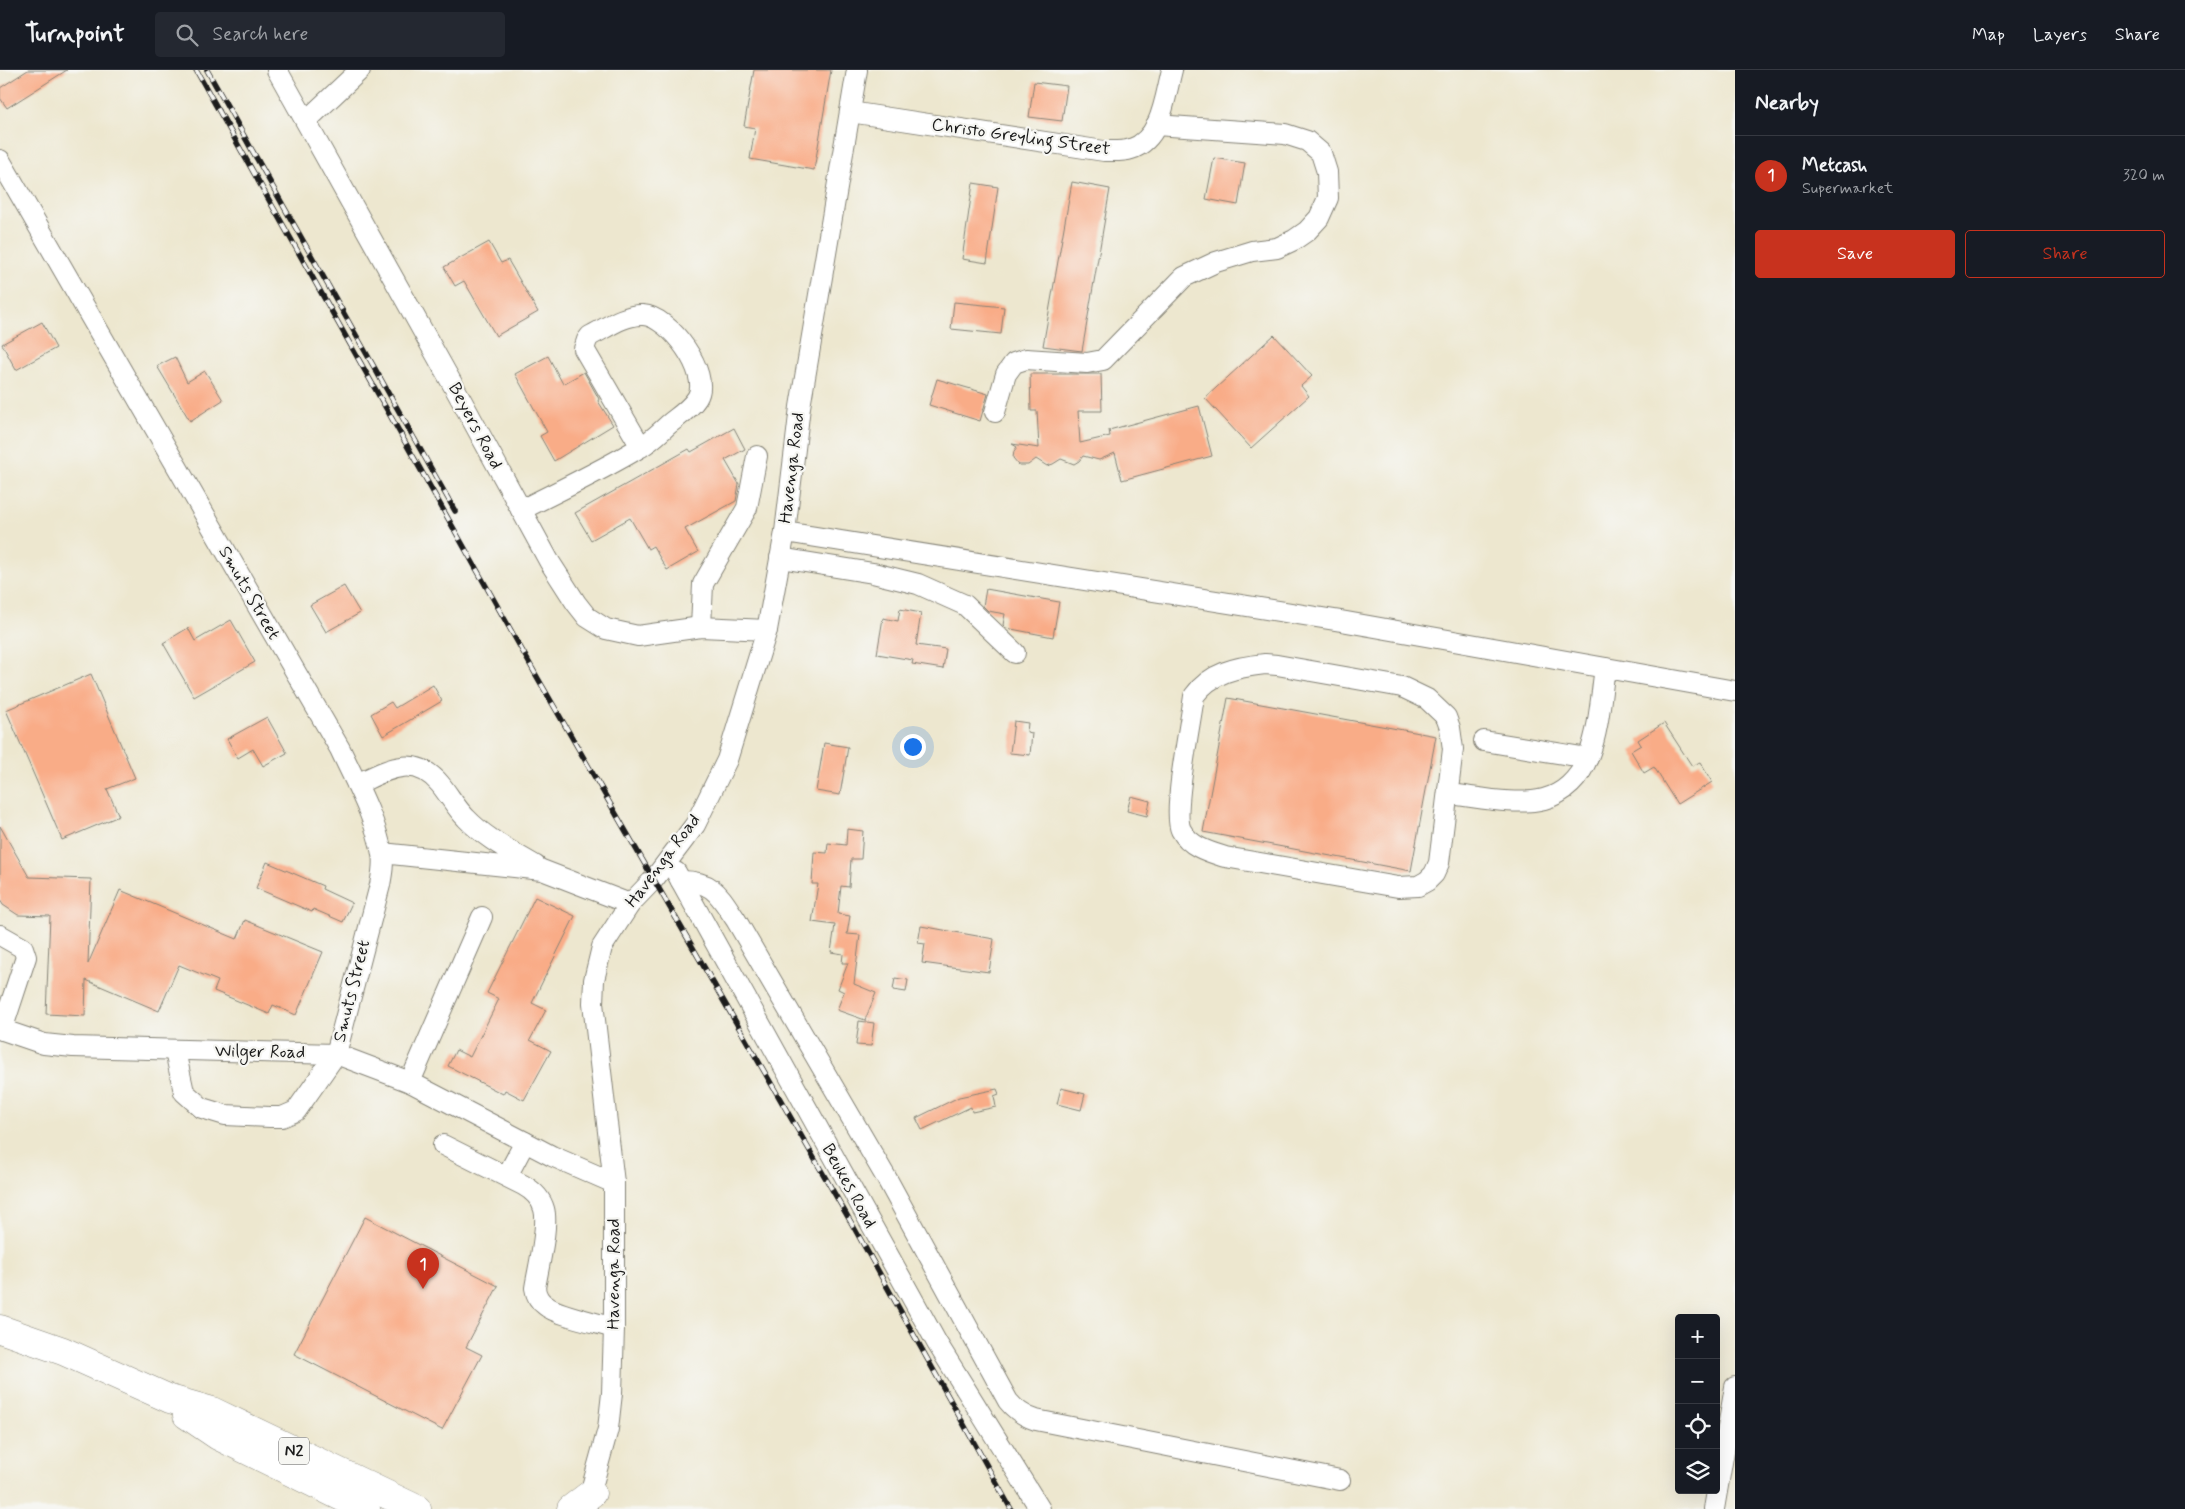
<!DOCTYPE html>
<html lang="en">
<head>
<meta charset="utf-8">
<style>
  :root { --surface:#171b24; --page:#242831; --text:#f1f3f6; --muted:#9ea1a6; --line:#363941; --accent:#c8321e }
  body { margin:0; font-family:Mynerve,sans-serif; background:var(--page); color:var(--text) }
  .controls { position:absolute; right:15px; bottom:15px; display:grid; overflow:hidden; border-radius:5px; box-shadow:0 5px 20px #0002 }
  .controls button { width:45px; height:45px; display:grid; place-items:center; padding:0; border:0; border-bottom:1px solid var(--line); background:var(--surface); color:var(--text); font:25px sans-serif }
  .you { position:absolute; left:912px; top:676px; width:18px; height:18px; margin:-12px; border:4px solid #fff; border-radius:50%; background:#1a73e8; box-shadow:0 0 0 8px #1a73e833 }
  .badge { display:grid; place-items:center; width:32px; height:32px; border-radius:50%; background:var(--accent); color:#fff; font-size:16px; font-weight:700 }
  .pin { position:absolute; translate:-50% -41px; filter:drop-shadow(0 1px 2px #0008) }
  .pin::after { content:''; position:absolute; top:26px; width:18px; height:15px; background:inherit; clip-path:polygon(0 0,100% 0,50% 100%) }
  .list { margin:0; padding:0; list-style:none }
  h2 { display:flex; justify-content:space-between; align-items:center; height:65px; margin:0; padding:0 20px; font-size:21px }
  h2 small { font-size:16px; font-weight:400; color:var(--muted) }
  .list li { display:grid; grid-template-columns:32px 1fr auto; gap:15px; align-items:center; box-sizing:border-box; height:80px; padding:0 20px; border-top:1px solid var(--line) }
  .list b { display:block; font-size:19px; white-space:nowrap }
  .list p { margin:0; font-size:16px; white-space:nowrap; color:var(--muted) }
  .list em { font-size:16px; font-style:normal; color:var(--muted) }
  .actions { display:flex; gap:10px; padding:15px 20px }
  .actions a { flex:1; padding:11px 0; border:1px solid var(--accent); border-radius:5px; text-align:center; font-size:18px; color:var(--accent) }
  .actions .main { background:var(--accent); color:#fff }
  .icon { flex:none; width:28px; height:28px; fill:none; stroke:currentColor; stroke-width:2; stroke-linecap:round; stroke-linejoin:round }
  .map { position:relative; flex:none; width:1735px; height:1439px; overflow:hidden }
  header { display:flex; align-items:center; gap:30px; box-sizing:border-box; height:70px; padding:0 25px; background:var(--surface); border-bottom:1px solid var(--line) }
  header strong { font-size:24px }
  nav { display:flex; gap:28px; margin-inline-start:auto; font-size:18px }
  .search { width:350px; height:45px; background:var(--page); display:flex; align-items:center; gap:12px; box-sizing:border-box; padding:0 18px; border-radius:5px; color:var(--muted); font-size:19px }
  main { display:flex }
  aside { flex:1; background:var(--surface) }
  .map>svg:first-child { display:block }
  .building { fill:#f9ac87 }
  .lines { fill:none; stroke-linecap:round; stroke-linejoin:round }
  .minor-casing { stroke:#848276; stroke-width:22 }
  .highway-casing { stroke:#848276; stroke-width:29 }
  .minor { stroke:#fff; stroke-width:20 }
  .highway { stroke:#fff; stroke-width:28 }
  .rail-casing { stroke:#1c1c1c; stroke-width:5.5 }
  .rail { stroke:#f6f6f2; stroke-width:4; stroke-dasharray:11; stroke-linecap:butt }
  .labels { text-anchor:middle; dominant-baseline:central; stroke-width:4.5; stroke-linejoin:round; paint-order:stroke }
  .shield { fill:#f6f6f2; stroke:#5d5d5c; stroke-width:1 }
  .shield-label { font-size:16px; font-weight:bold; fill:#1c1c1c }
  .street-label { font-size:18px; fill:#1c1c1c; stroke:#f6f6f2 }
</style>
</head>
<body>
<header>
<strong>Turnpoint</strong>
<div class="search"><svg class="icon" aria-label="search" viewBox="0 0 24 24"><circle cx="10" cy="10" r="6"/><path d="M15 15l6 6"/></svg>Search here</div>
<nav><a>Map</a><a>Layers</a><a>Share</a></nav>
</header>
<main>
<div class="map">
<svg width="1735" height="1439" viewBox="0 0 1735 1439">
  <rect width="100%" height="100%" fill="#f6f6f2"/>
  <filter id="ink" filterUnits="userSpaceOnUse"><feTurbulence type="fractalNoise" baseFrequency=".02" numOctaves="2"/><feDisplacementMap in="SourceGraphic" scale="10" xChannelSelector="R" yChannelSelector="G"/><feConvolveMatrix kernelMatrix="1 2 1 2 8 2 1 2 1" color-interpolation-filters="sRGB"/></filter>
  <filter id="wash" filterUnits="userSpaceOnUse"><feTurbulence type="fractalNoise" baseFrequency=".0096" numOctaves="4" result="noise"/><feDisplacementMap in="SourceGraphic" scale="20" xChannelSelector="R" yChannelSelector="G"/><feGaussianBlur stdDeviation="1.12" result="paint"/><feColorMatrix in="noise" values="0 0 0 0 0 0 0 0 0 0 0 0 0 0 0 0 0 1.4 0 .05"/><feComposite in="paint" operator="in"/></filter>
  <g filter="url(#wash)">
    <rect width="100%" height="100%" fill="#ede7cf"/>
    <g id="blocks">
      <g class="building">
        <path d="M28,0H67L7,38L0,28V18Z"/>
        <path d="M754,0H831L814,100L750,89L755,58L744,56Z"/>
        <path d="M1034,12L1067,16L1062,51L1029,47Z"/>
        <path d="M1214,88L1245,93L1238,135L1206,129Z"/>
        <path d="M1072,112L1110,119L1082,281L1043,276Z"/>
        <path d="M973,113L998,117L987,193L962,189Z"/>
        <path d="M489,172L501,193L508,190L538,242L496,266L464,211L455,216L444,197Z"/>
        <path d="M954,232L1004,237L1001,264L951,259Z"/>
        <path d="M42,252L56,278L16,300L2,274Z"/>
        <path d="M1274,265L1312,306L1301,316L1309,326L1251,378L1205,328Z"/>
        <path d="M548,286L563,314L584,302L599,329L598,331L613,355L554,391L540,366L547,362L515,304Z"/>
        <path d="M175,287L187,312L205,301L223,330L190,351L157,296Z"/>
        <path d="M1030,304H1101L1102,341H1078L1080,373L1110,366L1109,360L1199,336L1212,386L1122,410L1115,383L1099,390L1083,386L1079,391L1074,394L1061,389L1053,394L1047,396L1036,389L1028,395H1019L1013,388L1014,381L1017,377L1012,374L1039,378L1037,341H1031Z"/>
        <path d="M937,309L988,324L980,351L929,335Z"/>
        <path d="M734,358L745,379L725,390L739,414L736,431L685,459L698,482L667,500L653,476L648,479L630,448L591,470L575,443L689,379L691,382Z"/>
        <path d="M344,516L360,543L326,562L310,535Z"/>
        <path d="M986,519L1059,532L1053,567L1006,558L1003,555L1005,544L988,541L983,536Z"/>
        <path d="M900,539L921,543L916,575L946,579L943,599L912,594L913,590L877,584L883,548L898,551Z"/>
        <path d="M231,550L255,592L194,627L163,573L188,558L195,571Z"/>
        <path d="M91,604L135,708L107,719L119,746L62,770L6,640Z"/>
        <path d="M433,615L442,631L383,666L371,644L391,632L395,638Z"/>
        <path d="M1228,628L1436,666L1411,801L1203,762Z"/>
        <path d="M267,647L287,683L263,696L253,679L238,688L227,669Z"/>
        <path d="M1014,651L1028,653L1027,662L1032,663L1030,685L1010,683Z"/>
        <path d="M1664,653L1692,696L1700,692L1712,712L1677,734L1654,697L1644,703L1631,681L1641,675L1638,670Z"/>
        <path d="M824,673L848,677L840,725L816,721Z"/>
        <path d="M1131,726L1150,731L1147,746L1127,741Z"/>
        <path d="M0,756L29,807L91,809L88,894L120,820L237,869L245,850L323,882L296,945L273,935L269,944L214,921L218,911L179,895L159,941L86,910L85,946L46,944L50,846L18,845L3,835L0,830Z"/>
        <path d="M847,759L863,761L861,789H851L849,817L841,816L838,844L850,846L847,864L860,865L854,914L876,923L865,950L837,940L844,922L838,919L848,893H842L843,884L831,882L835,855L812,852L818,814H812L814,782L827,783L828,773L846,775Z"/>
        <path d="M267,792L323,816L322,819L352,833L343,852L313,839L312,842L256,818Z"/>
        <path d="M535,827L575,846L532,933L546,940L530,970L551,981L524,1030L505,1020L503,1024L448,996L456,980L470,987L499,929L487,923Z"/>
        <path d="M921,856L994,869L989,902L922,893L925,874L918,873Z"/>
        <path d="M895,908L908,910L906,922L893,920Z"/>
        <path d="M859,951L874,953L871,976L856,975Z"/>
        <path d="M1061,1018L1085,1024L1081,1040L1057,1034Z"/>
        <path d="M997,1019L999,1024L994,1026L996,1037L972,1042L971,1037L922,1060L916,1048L959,1027Z"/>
        <path d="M365,1147L498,1216L466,1277L482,1285L442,1360L294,1284Z"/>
      </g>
    </g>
  </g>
  <g filter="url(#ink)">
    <use href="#blocks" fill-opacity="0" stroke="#848276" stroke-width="1"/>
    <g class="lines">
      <g class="minor-casing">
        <g id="minor">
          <path d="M277,0L458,324L549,491L576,533L587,547L606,559L638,566L701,557L767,560"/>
          <path d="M850,42L1104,81C1113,81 1122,82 1131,79C1162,69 1165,26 1172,0"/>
          <path d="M306,51L360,0"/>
          <path d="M0,90L340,679C355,711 376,749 382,784C384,794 382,804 380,815L336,984L296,1041L282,1047H270L225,1045L202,1038L184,1022L175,981"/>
          <path d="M995,342L1006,304L1014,293L1026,289L1087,293L1103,290L1184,207L1216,192L1252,181L1277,178L1294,170L1307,161L1319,148L1328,128L1327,102L1321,83L1307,71L1285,64L1156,55"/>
          <path d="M521,440C560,420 601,401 639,378C650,372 660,362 669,354C679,346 690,339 697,328C712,304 669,246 643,245C625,244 606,258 590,266L587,270L584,279L641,377"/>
          <path d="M785,462L1341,551L1735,621"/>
          <path d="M780,488L873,503L918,514L965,535L1015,583"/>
          <path d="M701,557L703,514L747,438L757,386"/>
          <path d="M1265,594L1277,595L1402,617L1427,629L1446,647L1450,658L1453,679L1439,793L1434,804L1427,811L1418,816L1398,817L1225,787C1209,782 1190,777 1181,760C1172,742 1191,651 1194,626C1211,602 1237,597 1265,594Z"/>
          <path d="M1484,671L1588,688"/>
          <path d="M357,714C387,700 414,683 440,714C449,725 456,738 466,748C486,769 511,781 536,796"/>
          <path d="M1449,724C1477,727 1517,736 1544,729C1599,714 1598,643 1605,598"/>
          <path d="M382,783L542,800L630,834"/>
          <path d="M676,802L937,1273L1040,1439"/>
          <path d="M681,811C714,811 719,825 736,850L887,1109L1008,1331C1016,1341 1024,1346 1036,1350L1340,1410"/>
          <path d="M0,865L23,878L26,887L2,960"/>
          <path d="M0,959L44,974L73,977L336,984L410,1012L552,1086L614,1113"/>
          <path d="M410,1012L482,847"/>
          <path d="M443,1075L523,1115C532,1120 541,1128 544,1139C549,1156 538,1199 535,1218C536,1225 539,1231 545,1235C556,1245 598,1253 614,1258"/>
          <path d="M507,1106L525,1072"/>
          <path d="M587,1435L608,1359L612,1323L614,1258V1113L593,933L594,910L602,877L630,834L654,809L695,755L727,690L767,560L785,462L800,337L857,0"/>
          <path d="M1714,1439L1735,1317"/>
        </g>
      </g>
      <g class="highway-casing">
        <g id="highway">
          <path d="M0,1259L63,1281L170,1329L212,1341L417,1439"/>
          <path d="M187,1345L218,1366L366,1439"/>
          <path d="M571,1439L592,1423"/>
        </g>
      </g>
      <use href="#minor" class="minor"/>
      <use href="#highway" class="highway"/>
      <g class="rail-casing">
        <g id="rail">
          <path d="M196,0L536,605L852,1154L1011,1439"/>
          <path d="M207,0L455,441"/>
        </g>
      </g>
      <use href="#rail" class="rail"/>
    </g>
  </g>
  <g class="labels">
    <rect class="shield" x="279" y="1367.5" width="30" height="27" rx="4"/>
    <g class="shield-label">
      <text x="294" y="1381">N2</text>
    </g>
    <g class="street-label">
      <text transform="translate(1021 67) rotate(8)">Christo Greyling Street</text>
      <text transform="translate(475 356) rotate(62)">Beyers Road</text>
      <text transform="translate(792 398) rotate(-83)">Havenga Road</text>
      <text transform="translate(249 523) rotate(60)">Smuts Street</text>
      <text transform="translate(663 791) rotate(-53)">Havenga Road</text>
      <text transform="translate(352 921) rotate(-76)">Smuts Street</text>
      <text transform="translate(260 982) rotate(1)">Wilger Road</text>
      <text transform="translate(849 1116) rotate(61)">Beukes Road</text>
      <text transform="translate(614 1204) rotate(-90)">Havenga Road</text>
    </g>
  </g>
</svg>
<div class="controls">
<button>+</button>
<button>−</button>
<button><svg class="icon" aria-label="locate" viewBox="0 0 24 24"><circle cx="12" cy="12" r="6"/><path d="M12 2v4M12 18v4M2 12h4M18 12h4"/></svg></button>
<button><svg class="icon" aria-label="layers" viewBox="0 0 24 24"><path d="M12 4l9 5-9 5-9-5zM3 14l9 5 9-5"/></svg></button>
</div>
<div class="you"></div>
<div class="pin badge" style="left:423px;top:1219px">1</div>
</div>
<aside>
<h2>Nearby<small></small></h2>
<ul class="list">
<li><span class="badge">1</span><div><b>Metcash</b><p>Supermarket</p></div><em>320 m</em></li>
</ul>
<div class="actions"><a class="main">Save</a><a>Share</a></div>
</aside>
</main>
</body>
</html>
